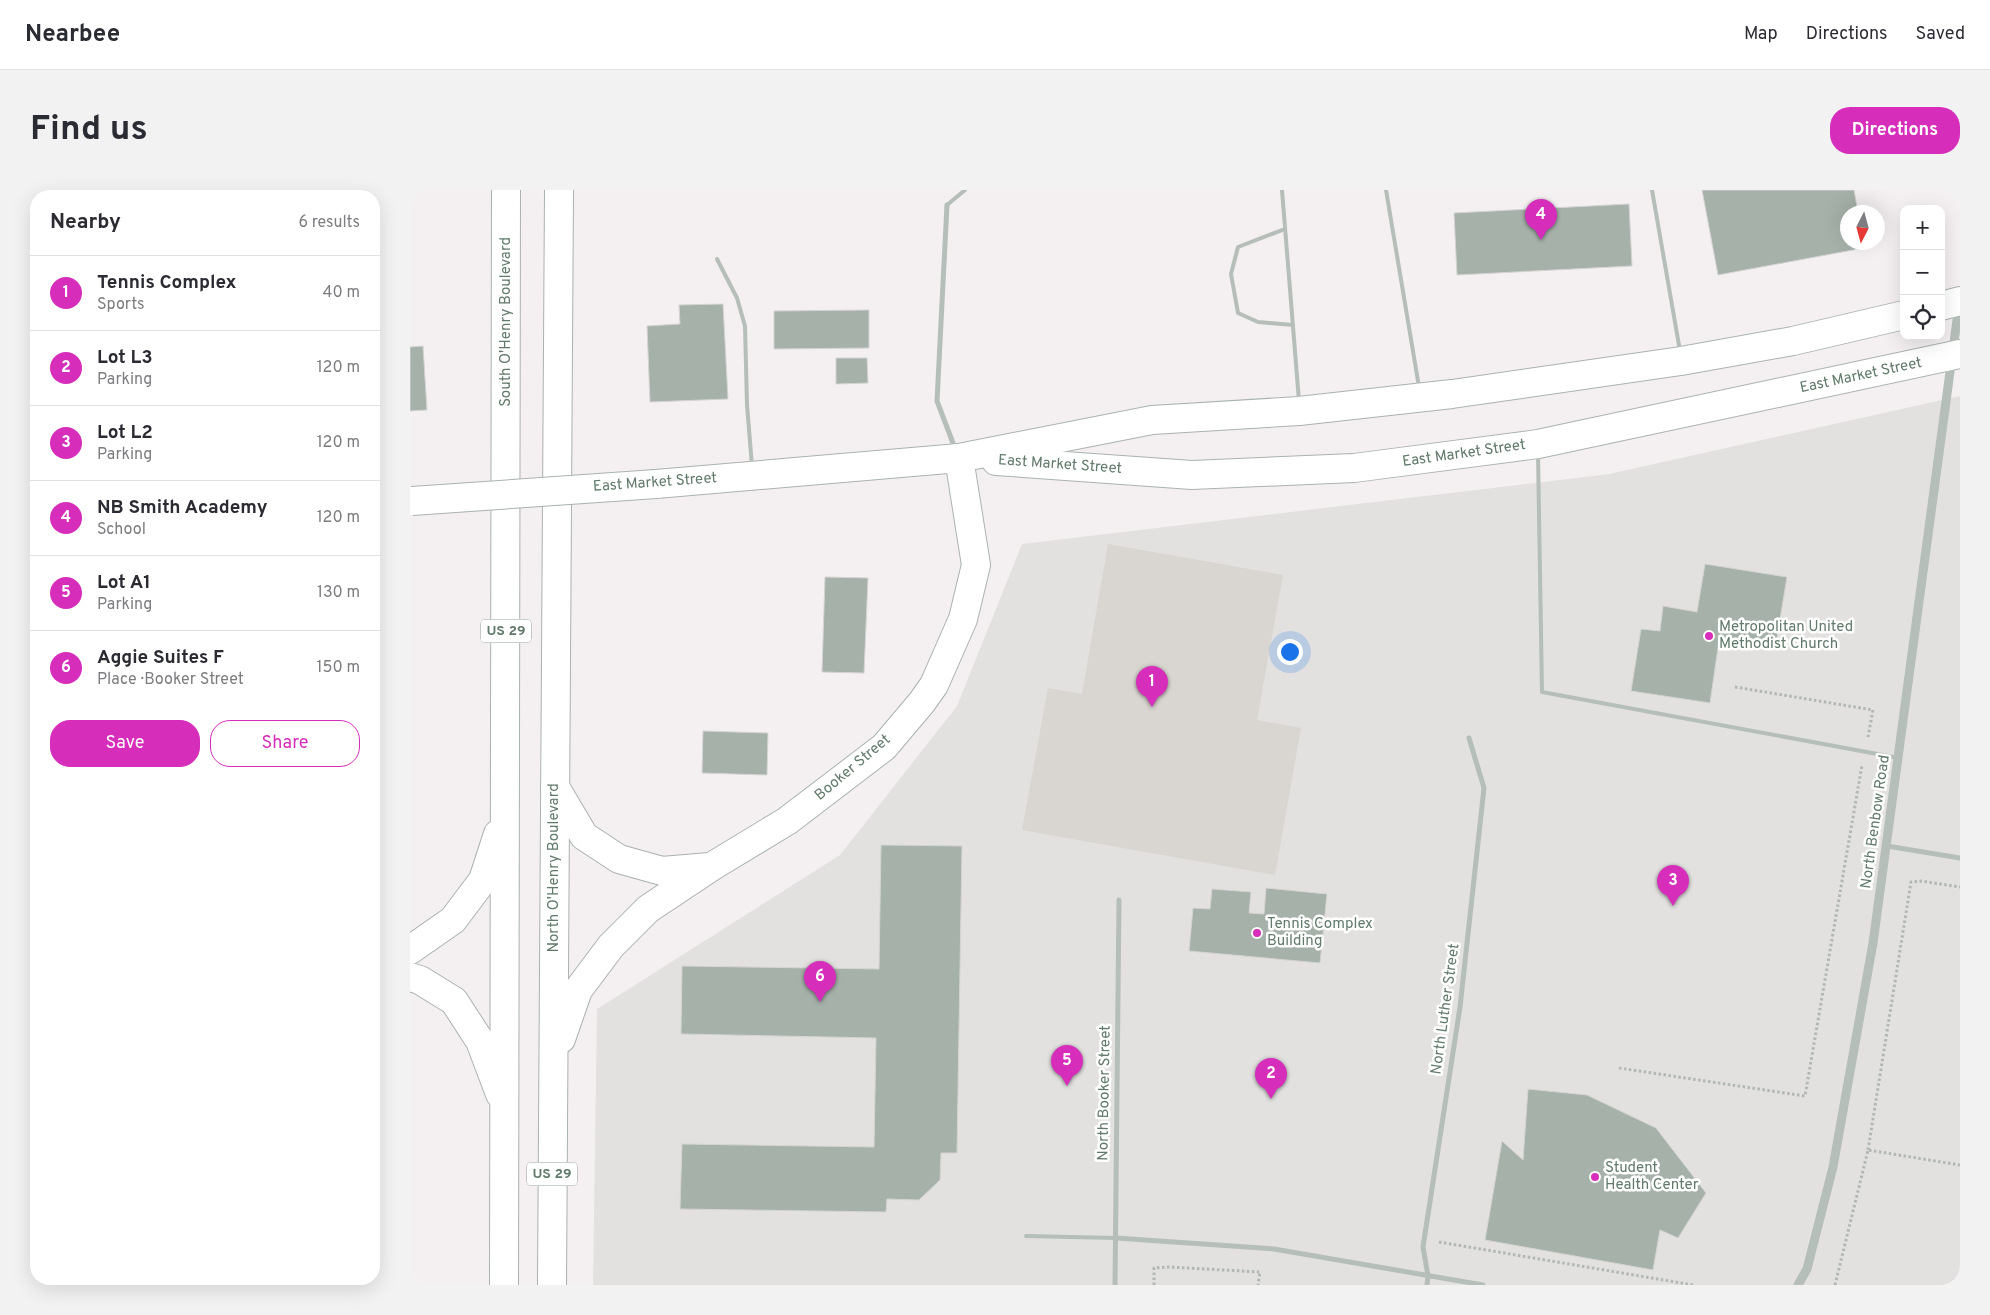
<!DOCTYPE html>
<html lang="en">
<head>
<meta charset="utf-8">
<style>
  :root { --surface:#fff; --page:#f2f2f3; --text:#2b2b33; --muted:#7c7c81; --line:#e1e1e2; --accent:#d62ebb }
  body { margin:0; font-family:Overpass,sans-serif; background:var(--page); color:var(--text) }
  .controls { position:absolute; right:15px; top:15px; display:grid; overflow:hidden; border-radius:10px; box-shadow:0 5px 20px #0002 }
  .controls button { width:45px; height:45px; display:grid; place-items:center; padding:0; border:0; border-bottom:1px solid var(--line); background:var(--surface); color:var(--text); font:25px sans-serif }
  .compass { position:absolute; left:1430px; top:15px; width:45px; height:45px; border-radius:50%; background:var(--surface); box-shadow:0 5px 20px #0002; rotate:186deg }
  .you { position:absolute; left:879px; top:461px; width:18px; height:18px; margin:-12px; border:4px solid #fff; border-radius:50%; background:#1a73e8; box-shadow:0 0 0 8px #1a73e833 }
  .badge { display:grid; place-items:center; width:32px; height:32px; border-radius:50%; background:var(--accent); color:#fff; font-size:16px; font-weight:700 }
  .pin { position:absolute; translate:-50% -41px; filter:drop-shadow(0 1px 2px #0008) }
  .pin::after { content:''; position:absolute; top:26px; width:18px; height:15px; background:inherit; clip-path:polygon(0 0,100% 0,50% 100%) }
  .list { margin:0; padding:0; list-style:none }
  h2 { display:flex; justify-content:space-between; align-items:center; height:65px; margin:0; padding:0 20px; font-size:21px }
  h2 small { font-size:16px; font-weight:400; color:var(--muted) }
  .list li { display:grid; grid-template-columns:32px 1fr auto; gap:15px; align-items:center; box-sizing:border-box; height:75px; padding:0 20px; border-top:1px solid var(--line) }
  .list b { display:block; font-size:19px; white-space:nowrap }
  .list p { margin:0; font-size:16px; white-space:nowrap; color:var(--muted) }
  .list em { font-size:16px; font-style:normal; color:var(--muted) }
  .actions { display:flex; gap:10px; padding:15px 20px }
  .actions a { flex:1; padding:11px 0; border:1px solid var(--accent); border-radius:20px; text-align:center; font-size:18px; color:var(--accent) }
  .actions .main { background:var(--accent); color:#fff }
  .icon { flex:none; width:28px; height:28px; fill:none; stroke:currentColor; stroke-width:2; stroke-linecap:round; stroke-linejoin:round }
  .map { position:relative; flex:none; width:1550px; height:1095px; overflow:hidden; border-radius:20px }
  header { display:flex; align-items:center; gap:30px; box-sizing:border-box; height:70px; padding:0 25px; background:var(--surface); border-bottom:1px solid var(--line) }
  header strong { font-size:24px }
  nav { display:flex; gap:28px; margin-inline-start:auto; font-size:18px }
  .intro { display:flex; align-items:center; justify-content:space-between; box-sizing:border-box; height:120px; padding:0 30px }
  h1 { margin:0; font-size:35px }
  .button { padding:12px 22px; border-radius:20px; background:var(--accent); color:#fff; font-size:18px; font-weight:700 }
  main { display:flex; gap:30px; padding:0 30px }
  aside { flex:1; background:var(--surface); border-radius:20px; box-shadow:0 5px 20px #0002 }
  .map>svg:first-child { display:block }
  .built { fill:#e2e1e0 }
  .green { fill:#d9d5d0 }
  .building { fill:#a5b1a9; stroke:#d5d3d3 }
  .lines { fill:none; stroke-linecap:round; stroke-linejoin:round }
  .secondary-casing { stroke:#a9b3ad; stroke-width:30 }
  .motorway-casing { stroke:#aab2ad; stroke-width:30 }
  .path { stroke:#b1b7b3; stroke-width:3; stroke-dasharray:2.5 2.5; stroke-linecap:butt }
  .service { stroke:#b6beb9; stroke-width:4 }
  .minor { stroke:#b6beb9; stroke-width:5 }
  .tertiary { stroke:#b6beb9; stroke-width:9 }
  .secondary { stroke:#fff; stroke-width:28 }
  .motorway { stroke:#fff; stroke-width:28 }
  .secondary-bridge-casing { stroke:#a9b3ad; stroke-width:30; stroke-linecap:butt }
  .secondary-bridge { stroke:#fff; stroke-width:28 }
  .poi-dot { fill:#d62ebb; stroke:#fff; stroke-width:2 }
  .labels { text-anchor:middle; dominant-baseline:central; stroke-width:5; stroke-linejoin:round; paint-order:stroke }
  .shield { fill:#fff; stroke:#90a297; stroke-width:1 }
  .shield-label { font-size:14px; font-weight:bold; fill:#617a6a }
  .street-label { font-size:15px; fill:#617a6a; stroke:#fff }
  .poi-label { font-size:15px; fill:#617a6a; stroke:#fff; text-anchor:start }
</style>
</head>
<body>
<header>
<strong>Nearbee</strong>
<nav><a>Map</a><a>Directions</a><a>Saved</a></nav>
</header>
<div class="intro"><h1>Find us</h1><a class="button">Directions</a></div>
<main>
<aside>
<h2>Nearby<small>6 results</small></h2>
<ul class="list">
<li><span class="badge">1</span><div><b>Tennis Complex</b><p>Sports</p></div><em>40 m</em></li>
<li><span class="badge">2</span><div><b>Lot L3</b><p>Parking</p></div><em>120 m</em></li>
<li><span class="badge">3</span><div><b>Lot L2</b><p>Parking</p></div><em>120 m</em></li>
<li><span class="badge">4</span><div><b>NB Smith Academy</b><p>School</p></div><em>120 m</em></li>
<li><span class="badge">5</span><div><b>Lot A1</b><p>Parking</p></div><em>130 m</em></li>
<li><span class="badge">6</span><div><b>Aggie Suites F</b><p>Place · Booker Street</p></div><em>150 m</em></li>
</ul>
<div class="actions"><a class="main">Save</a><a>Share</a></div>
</aside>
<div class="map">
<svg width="1550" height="1095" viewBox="0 0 1550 1095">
  <rect width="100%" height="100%" fill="#f4f0f1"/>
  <path class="built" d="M1550,206V1095H183L187,819L430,665L547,516L612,354L1199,284Z"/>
  <path class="green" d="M698,354L873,385L847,530L891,538L865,685L612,640L638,498L672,504Z"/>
  <g class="building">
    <path d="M1292,0H1444L1448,22H1438V52H1453L1454,58L1308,85Z"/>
    <path d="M1219,14L1222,76L1047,85L1044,23Z"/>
    <path d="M313,114L318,209L240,212L237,136L270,134L269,115Z"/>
    <path d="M459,120V158L364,159V121Z"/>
    <path d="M13,156L17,220L0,221V157Z"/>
    <path d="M426,168H457L458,193L426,194Z"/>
    <path d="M1295,374L1377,387L1365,460L1309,451L1300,513L1221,501L1231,439L1250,441L1253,416L1287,422Z"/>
    <path d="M415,387L458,388L454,483L412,482Z"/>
    <path d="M293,541L358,543L357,585L292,583Z"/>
    <path d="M471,655L552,656L547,963H531L530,990L509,1010L477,1009L476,1022L270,1019L272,954L464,957L466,848L271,844L272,776L469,779Z"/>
    <path d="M856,698L917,704L910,773L779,761L783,718L800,719L802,699L841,702L839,723L854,724Z"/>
    <path d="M1118,899L1177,905L1246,938L1296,1003L1268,1048L1250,1040L1243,1080L1075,1050L1092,951L1113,970Z"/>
  </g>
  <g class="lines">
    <g class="secondary-casing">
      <g id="secondary">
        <path d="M1531,116L1550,111"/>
        <path d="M586,271L782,285L944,278L1128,254L1550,164"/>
        <path d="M246,294L549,268L742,230L889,221L1042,204L1271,171L1383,151L1494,125"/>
        <path d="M301,677L377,631L474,557L512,512L524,495L553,429L566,375L549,268"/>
      </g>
    </g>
    <g class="motorway-casing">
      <g id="motorway">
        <path d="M145,597L174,646L209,669L252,681L300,677"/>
        <path d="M0,760L43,730L73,690L88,644"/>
        <path d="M0,787L10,790L44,811L70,851L90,904"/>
        <path d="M151,849L168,800L201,756L238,719L301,677"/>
        <path d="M94,1095L96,0"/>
        <path d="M142,1095L149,0"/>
      </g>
    </g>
    <g class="path">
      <path d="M1325,497L1463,520L1458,547"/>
      <path d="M1209,878L1395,906L1452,575"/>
      <path d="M1458,960L1501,692L1511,691L1550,697"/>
      <path d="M1029,1052L1283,1095"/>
      <path d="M744,1095V1078L759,1077L850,1082L848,1095"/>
      <path d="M1425,1095L1458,960L1550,975"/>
    </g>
    <g class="service">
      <path d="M872,0L889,211"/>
      <path d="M976,0L1009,197"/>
      <path d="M1242,0L1270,161"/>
      <path d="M537,15L555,0"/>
      <path d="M875,39L828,57L821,84L828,123L848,132L883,135"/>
      <path d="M307,69L327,108L335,136L337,215L342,276"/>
      <path d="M1128,264L1132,502L1489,568"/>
      <path d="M616,1046L706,1048"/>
    </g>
    <g class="minor">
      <path d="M537,15L527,211L546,261"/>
      <path d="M1477,656L1550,668"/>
      <path d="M706,1048L864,1059L1073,1095"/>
      <path d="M705,1095L709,710"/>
      <path d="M1017,1095L1018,1086L1013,1057L1050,817L1074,598L1059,548"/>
    </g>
    <path class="tertiary" d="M1388,1095L1397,1079L1423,977L1463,753L1549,115"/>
    <use href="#secondary" class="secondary"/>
    <use href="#motorway" class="motorway"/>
    <g class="secondary-bridge-casing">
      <path id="secondary-bridge" d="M2,311L246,294"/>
    </g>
    <use href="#secondary-bridge" class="secondary-bridge"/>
  </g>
  <g class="poi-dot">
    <circle cx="1299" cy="446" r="5"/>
    <circle cx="847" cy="743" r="5"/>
    <circle cx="1185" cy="987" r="5"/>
  </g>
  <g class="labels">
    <g class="shield">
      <rect x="71" y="429.5" width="50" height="23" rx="4"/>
      <rect x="117" y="972.5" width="50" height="23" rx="4"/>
    </g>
    <g class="shield-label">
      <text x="96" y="441">US 29</text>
      <text x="142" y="984">US 29</text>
    </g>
    <g class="street-label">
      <text transform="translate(96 132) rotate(-90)">South O'Henry Boulevard</text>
      <text transform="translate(1451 186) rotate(-12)">East Market Street</text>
      <text transform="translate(1054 264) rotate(-8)">East Market Street</text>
      <text transform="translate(650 275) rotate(4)">East Market Street</text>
      <text transform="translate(245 293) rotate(-4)">East Market Street</text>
      <text transform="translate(443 578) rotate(-40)">Booker Street</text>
      <text transform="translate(1466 632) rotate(-82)">North Benbow Road</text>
      <text transform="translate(144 678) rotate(-90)">North O'Henry Boulevard</text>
      <text transform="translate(1036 819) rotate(-82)">North Luther Street</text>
      <text transform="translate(695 903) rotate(-89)">North Booker Street</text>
    </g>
    <g class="poi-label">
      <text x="1309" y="437">Metropolitan United<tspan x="1309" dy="17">Methodist Church</tspan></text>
      <text x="857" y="734">Tennis Complex<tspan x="857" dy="17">Building</tspan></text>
      <text x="1195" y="978">Student<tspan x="1195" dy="17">Health Center</tspan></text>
    </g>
  </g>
</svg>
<div class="controls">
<button>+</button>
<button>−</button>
<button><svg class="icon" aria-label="locate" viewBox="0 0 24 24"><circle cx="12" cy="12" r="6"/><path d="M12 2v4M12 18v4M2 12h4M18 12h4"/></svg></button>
</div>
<svg class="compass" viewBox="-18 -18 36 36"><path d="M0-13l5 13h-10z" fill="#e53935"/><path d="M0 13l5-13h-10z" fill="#7c7c81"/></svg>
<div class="you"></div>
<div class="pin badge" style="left:742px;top:517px">1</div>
<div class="pin badge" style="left:861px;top:909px">2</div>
<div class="pin badge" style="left:1263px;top:716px">3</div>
<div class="pin badge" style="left:1131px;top:50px">4</div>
<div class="pin badge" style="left:657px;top:896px">5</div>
<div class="pin badge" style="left:410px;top:812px">6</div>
</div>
</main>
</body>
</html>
